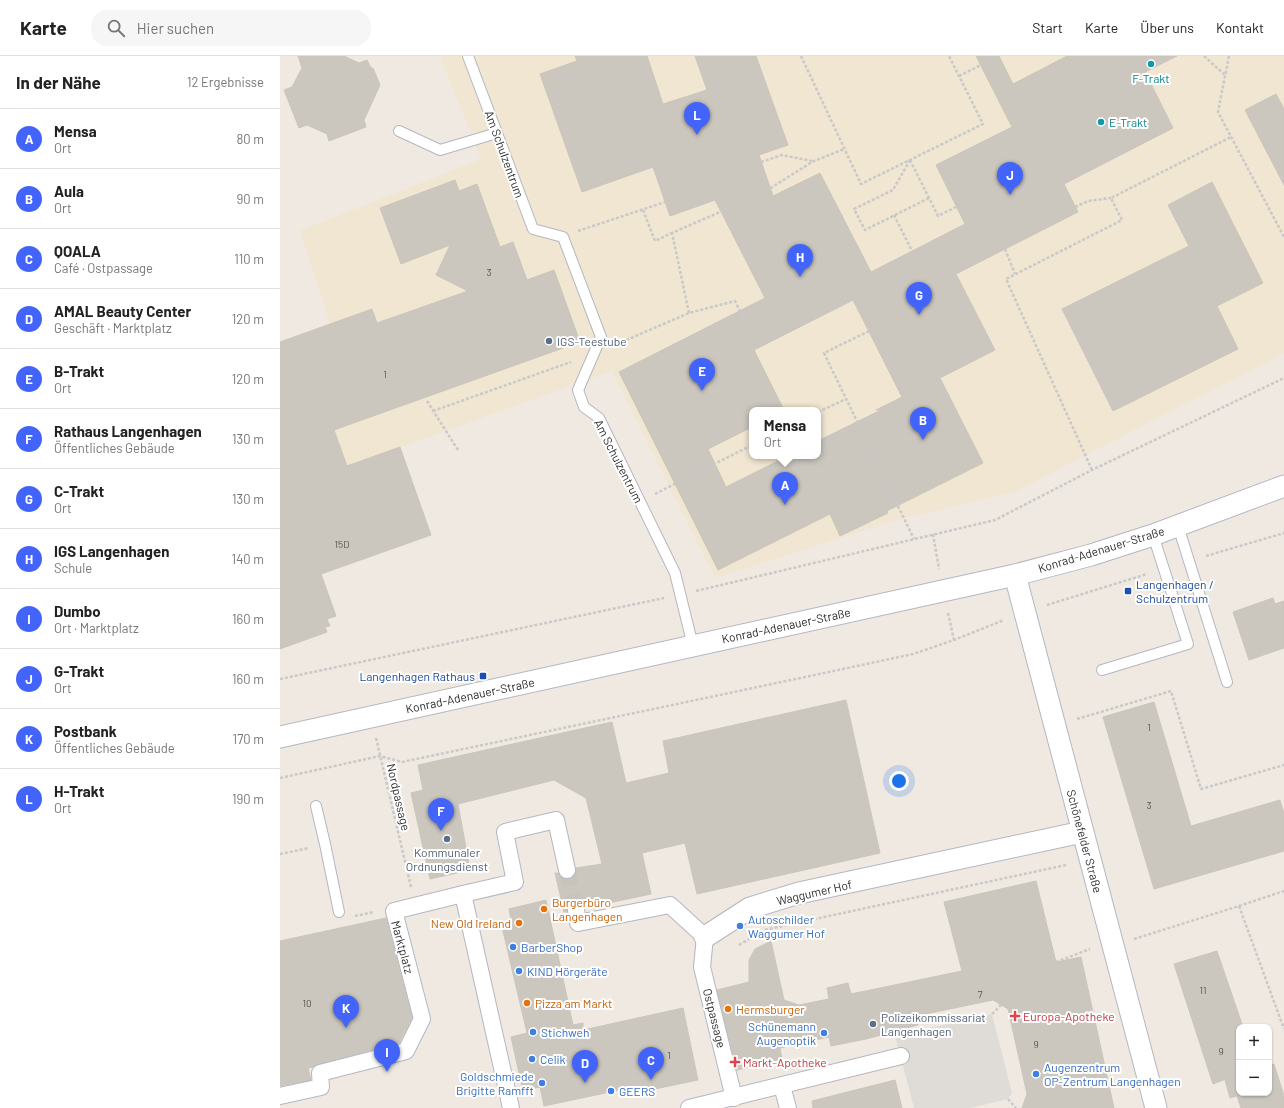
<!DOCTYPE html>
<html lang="de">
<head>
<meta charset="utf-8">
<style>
  :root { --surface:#fff; --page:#f6f6f6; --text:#222; --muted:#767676; --line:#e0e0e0; --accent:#4264fb }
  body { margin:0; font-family:Barlow,sans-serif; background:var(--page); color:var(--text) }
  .controls { position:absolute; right:12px; bottom:12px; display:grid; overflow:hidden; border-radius:8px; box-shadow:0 1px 3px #0004 }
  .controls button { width:36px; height:36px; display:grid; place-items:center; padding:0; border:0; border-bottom:1px solid var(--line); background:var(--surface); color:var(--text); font:20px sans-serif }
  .you { position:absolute; left:619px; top:725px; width:14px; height:14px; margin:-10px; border:3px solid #fff; border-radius:50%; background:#1a73e8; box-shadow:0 0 0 6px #1a73e833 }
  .badge { display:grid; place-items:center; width:26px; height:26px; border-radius:50%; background:var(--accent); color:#fff; font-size:13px; font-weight:700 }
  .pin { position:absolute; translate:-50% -33px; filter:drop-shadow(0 1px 2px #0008) }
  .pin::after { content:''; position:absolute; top:21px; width:14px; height:12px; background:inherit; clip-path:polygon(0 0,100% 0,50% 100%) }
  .popup { position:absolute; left:469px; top:351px; width:72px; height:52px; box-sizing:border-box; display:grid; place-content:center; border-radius:8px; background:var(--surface); filter:drop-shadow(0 1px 3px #0005); font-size:13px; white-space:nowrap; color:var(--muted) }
  .popup b { font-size:15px; color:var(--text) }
  .popup::after { content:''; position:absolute; left:50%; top:100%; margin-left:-8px; border:8px solid transparent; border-top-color:var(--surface) }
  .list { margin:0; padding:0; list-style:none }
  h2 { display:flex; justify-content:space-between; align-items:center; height:52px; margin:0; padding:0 16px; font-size:17px }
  h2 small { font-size:13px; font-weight:400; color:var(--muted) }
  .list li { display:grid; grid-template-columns:26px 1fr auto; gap:12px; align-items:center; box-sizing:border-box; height:60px; padding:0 16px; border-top:1px solid var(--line) }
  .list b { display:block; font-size:15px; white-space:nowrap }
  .list p { margin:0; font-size:13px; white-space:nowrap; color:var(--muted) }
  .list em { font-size:13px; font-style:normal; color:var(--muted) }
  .icon { flex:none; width:22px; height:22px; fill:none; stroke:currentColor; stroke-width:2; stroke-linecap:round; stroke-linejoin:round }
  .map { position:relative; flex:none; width:1004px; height:1052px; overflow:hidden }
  header { display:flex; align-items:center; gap:24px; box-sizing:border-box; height:56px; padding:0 20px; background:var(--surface); border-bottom:1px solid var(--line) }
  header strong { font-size:19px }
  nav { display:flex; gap:22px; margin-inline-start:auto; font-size:14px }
  .search { width:280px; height:36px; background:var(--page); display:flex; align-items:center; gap:10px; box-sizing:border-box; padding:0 14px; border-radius:16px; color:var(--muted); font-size:15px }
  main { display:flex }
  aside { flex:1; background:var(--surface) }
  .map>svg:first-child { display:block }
  .education { fill:#f0e6d1; fill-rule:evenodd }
  .plaza { fill:#dfdcd8 }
  .building { fill:#cbc7bf; stroke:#cbc5ba; fill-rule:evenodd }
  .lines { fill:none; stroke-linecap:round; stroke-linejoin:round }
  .pedestrian-tunnel { stroke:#c8c4bd; stroke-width:16; stroke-dasharray:16 8; stroke-linecap:butt }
  .service-casing { stroke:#b4b7c1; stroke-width:12 }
  .pedestrian-casing { stroke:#b4b7c1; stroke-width:18 }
  .minor-casing { stroke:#b4b7c1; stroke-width:23 }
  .path { stroke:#c9c9c9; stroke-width:2.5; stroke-dasharray:3 2; stroke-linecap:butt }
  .service { stroke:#fff; stroke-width:10 }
  .pedestrian { stroke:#fff; stroke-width:16 }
  .minor { stroke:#fff; stroke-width:21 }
  .culture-dot { fill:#0f9aa8; stroke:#fff; stroke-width:1.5 }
  .service-dot { fill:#5c6f8a; stroke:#fff; stroke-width:1.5 }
  .transit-dot { fill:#1a4fb4; stroke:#fff; stroke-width:1.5 }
  .food-dot { fill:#e8710a; stroke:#fff; stroke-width:1.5 }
  .shop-dot { fill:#3f7fe0; stroke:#fff; stroke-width:1.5 }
  .health-dot { fill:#e0444e; stroke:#fff; stroke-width:1.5 }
  .labels { text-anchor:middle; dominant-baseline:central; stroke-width:4; stroke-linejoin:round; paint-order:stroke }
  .number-label { font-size:10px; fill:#555452 }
  .culture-label { font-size:12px; fill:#0d838f; stroke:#fff }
  .street-label { font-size:12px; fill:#2e2e2e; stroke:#fff }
  .service-label { font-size:12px; fill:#4e5e75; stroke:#fff; text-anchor:start }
  .transit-label { font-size:12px; fill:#164399; stroke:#fff; text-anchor:start }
  .food-label { font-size:12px; fill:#c56008; stroke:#fff; text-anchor:start }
  .shop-label { font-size:12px; fill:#366cbe; stroke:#fff; text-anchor:start }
  .health-label { font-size:12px; fill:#be3a42; stroke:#fff; text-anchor:start }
</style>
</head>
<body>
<header>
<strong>Karte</strong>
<div class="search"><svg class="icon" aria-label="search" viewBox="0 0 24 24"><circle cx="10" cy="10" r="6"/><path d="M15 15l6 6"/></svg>Hier suchen</div>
<nav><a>Start</a><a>Karte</a><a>Über uns</a><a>Kontakt</a></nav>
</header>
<main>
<aside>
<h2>In der Nähe<small>12 Ergebnisse</small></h2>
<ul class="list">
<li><span class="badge">A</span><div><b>Mensa</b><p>Ort</p></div><em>80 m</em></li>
<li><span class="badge">B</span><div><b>Aula</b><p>Ort</p></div><em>90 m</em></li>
<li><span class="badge">C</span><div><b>QOALA</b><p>Café · Ostpassage</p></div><em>110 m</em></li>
<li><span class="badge">D</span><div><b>AMAL Beauty Center</b><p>Geschäft · Marktplatz</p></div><em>120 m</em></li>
<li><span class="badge">E</span><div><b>B-Trakt</b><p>Ort</p></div><em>120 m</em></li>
<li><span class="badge">F</span><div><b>Rathaus Langenhagen</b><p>Öffentliches Gebäude</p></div><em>130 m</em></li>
<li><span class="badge">G</span><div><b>C-Trakt</b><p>Ort</p></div><em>130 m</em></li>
<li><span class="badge">H</span><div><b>IGS Langenhagen</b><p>Schule</p></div><em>140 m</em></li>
<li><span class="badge">I</span><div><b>Dumbo</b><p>Ort · Marktplatz</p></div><em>160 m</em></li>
<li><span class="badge">J</span><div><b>G-Trakt</b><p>Ort</p></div><em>160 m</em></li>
<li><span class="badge">K</span><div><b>Postbank</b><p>Öffentliches Gebäude</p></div><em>170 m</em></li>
<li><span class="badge">L</span><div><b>H-Trakt</b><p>Ort</p></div><em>190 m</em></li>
</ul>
</aside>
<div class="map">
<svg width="1004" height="1052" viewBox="0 0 1004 1052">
  <rect width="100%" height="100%" fill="#efe9e1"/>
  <path class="education" d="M160,0H1004V297L736,435L613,465L435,522L332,315L48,417L0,286L50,268L20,175L201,103ZM472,354H538V400H472Z"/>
  <path class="plaza" d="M712,958L732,1037L728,1043L691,1052H634L615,980Z"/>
  <g class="building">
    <path d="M18,0H64L79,7L87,4L91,12H93L100,29L84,64L86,71L49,85L47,78L27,69L19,72L4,34L12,31L22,12Z"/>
    <path d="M295,0H367L383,48L427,34L415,0H476L508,89L479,99L493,140L540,117L591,216L685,168L656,109L732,71L696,0H719L733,28L787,0H897L865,16L893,72L784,128L798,156L676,218L715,294L660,322L703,407L607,455L608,457L560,480L550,458L438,514L339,316L485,242L435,144L390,160L373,111L302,136L260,18L297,5ZM573,244L622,341L596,354H601L538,385V400H508L446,431L428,393L472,371V354H504L474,294Z"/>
    <path d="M996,38L1004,53V129L965,54Z"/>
    <path d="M175,124L179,135L197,128L220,191L233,186L247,224L274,214L300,286L54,374L67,410L120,391L151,479L41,518L56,560L47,563L50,570L45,571L47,576L0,593V286L92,253L97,267L188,235L156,219L170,189L121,208L100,152Z"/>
    <path d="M932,126L983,227L937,250L958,293L833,355L782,253L909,190L888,149Z"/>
    <path d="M993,542L995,548L1004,545V592L969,604L953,556Z"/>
    <path d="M566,644L600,797L417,838L405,787L362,797L371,838L305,852L303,848L300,845H294L290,847L287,851V856H284L275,817H278L280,820L284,823H289L294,821L296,817V812L322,808L306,742L274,724L178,748L190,814L150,823L131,737L143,734L138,709L332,666L346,727L389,717L383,685Z"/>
    <path d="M874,646L911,770L1000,744L1004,758V795L874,833L823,661Z"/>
    <path d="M756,825L776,906L801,901L834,1052H742L747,1038L728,953L713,944L636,960L638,969L586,983L551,990L549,981L500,992L502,1004L457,1014L437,934L469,926V904L475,893L491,885L504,944L519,949L549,943L547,932L568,927L571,938L682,915L664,846Z"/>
    <path d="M266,844L293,969L303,967V974L403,952L418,1024L346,1039L344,1033L264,1050L260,1031L243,1035L231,981L247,977L222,871L232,869L229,853Z"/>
    <path d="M106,862L132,962L119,987L38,1008L33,1011L28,1012L31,1024L0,1030V885Z"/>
    <path d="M937,895L963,971H959V1018L933,1028L894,908Z"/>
    <path d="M994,1008L1004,1040V1052H961L957,1040L950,1042L945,1024L959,1019V1037H989V1009Z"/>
    <path d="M615,1024L622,1052H533L532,1045Z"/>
  </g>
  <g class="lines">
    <path class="pedestrian-tunnel" d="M287,814L296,854"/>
    <g class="service-casing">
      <g id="service">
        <path d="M188,0L253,173L283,181L321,281L298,334L304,351L319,362L395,517L413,590"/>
        <path d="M119,75L160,94L217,77"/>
        <path d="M898,470L947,626"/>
        <path d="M822,614L908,588L873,479"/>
        <path d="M36,750L45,788L59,856"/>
      </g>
    </g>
    <g class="pedestrian-casing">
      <g id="pedestrian">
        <path d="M183,838L235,826L225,776L276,764L287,814"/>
        <path d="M296,854L298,867L390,849L425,881L422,911L454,1042"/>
        <path d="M502,1030L508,1052"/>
        <path d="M0,1040L41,1031L40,1017L126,995L142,963L114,855L183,838L231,1052"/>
        <path d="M409,1052L621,1000"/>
      </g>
    </g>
    <g class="minor-casing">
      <g id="minor">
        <path d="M735,519L876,1052"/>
        <path d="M0,681L735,519L811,499L873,479L1004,430"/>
        <path d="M425,881L470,852L519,837L802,776"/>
      </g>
    </g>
    <g class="path">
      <path d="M521,0L581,128L703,68L669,0"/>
      <path d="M924,0L945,19"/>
      <path d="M949,0L938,56L1004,181"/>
      <path d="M679,20L701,9"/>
      <path d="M630,104L613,134L574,153L585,174L649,142"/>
      <path d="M630,104L658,160L676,151"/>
      <path d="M481,106L502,99L532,105"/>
      <path d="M486,135L532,106L564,93"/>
      <path d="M795,151L808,145L831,142"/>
      <path d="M363,154L375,185L392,177"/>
      <path d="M614,159L632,195"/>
      <path d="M298,175L385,146"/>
      <path d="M725,193L735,218"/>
      <path d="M409,257L392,177L463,146"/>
      <path d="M589,275L544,297L634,483"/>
      <path d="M337,288L409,257L455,245L470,276"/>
      <path d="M147,345L178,394"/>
      <path d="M153,355L291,306"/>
      <path d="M538,356L566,343"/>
      <path d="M812,414L726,223L842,164L831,142L951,81"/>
      <path d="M375,438L472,389"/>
      <path d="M653,478L659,513"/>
      <path d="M926,500L1004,477"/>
      <path d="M416,535L715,464L812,414L1004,322"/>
      <path d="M767,549L867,518"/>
      <path d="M668,557L674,584"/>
      <path d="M0,623L384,542"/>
      <path d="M797,663L891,635L921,733L1004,709"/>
      <path d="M96,682L131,831"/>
      <path d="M0,722L100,700L122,706L563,613L633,598L674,584L724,564"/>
      <path d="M0,798L29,792"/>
      <path d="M959,850L1004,973"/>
      <path d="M75,860L94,856"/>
      <path d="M854,883L959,850L1004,835"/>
      <path d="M459,889L484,874L786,809"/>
      <path d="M776,906L810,893"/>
      <path d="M712,958L721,949"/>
      <path d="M728,1043L736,1052"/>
    </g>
    <use href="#service" class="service"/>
    <use href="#pedestrian" class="pedestrian"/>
    <use href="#minor" class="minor"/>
  </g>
  <g class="culture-dot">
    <circle cx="871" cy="8" r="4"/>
    <circle cx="821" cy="66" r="4"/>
  </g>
  <g class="service-dot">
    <circle cx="269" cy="285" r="4"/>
    <circle cx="167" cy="783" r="4"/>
    <circle cx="593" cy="968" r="4"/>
  </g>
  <g class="transit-dot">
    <rect x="844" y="531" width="8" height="8" rx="2"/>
    <rect x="199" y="616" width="8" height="8" rx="2"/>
  </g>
  <g class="food-dot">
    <circle cx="264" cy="853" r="4"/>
    <circle cx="239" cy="867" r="4"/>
    <circle cx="247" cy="947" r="4"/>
    <circle cx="448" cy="953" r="4"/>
  </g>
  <g class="shop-dot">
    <circle cx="460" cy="870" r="4"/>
    <circle cx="233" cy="891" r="4"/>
    <circle cx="239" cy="915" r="4"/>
    <circle cx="253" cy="976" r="4"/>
    <circle cx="544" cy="977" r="4"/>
    <circle cx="252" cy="1003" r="4"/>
    <circle cx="756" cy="1018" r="4"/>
    <circle cx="262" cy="1027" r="4"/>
    <circle cx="331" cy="1035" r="4"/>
  </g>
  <g class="health-dot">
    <path d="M733 954h4v4h4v4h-4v4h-4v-4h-4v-4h4z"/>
    <path d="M453 1000h4v4h4v4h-4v4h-4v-4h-4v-4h4z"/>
  </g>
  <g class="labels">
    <g class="number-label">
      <text x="209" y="216">3</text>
      <text x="105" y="318">1</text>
      <text x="62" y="488">15D</text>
      <text x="869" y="671">1</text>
      <text x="869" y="749">3</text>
      <text x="923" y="934">11</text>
      <text x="700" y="938">7</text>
      <text x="27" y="947">10</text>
      <text x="756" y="988">9</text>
      <text x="941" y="995">9</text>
      <text x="389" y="999">1</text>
    </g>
    <g class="culture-label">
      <text x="871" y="22">F-Trakt</text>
      <text x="829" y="66" text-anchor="start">E-Trakt</text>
    </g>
    <g class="street-label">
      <text transform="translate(225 98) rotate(70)">Am Schulzentrum</text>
      <text transform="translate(339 405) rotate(63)">Am Schulzentrum</text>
      <text transform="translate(821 493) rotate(-17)">Konrad-Adenauer-Straße</text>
      <text transform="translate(506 569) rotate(-12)">Konrad-Adenauer-Straße</text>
      <text transform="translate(190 639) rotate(-12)">Konrad-Adenauer-Straße</text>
      <text transform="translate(119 741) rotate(77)">Nordpassage</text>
      <text transform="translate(805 785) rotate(75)">Schönefelder Straße</text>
      <text transform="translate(534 836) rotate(-13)">Waggumer Hof</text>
      <text transform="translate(123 891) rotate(75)">Marktplatz</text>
      <text transform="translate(435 962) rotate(76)">Ostpassage</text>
    </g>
    <g class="service-label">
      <text x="277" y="285">IGS-Teestube</text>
      <text x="167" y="796" text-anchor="middle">Kommunaler<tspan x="167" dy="14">Ordnungsdienst</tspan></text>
      <text x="601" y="961">Polizeikommissariat<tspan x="601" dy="14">Langenhagen</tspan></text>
    </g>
    <g class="transit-label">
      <text x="856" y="528">Langenhagen /<tspan x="856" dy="14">Schulzentrum</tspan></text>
      <text x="195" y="620" text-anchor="end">Langenhagen Rathaus</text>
    </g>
    <g class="food-label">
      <text x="272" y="846">Burgerbüro<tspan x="272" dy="14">Langenhagen</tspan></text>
      <text x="231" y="867" text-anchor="end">New Old Ireland</text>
      <text x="255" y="947">Pizza am Markt</text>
      <text x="456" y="953">Hermsburger</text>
    </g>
    <g class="shop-label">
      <text x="468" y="863">Autoschilder<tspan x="468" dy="14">Waggumer Hof</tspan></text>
      <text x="241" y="891">BarberShop</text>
      <text x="247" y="915">KIND Hörgeräte</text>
      <text x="536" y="970" text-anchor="end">Schünemann<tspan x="536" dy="14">Augenoptik</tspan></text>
      <text x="261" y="976">Stichweh</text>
      <text x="260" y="1003">Celik</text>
      <text x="764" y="1011">Augenzentrum<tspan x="764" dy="14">OP-Zentrum Langenhagen</tspan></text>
      <text x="254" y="1020" text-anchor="end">Goldschmiede<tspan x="254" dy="14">Brigitte Ramfft</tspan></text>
      <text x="339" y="1035">GEERS</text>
    </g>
    <g class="health-label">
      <text x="743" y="960">Europa-Apotheke</text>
      <text x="463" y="1006">Markt-Apotheke</text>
    </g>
  </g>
</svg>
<div class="controls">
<button>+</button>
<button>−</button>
</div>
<div class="you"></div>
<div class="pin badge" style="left:505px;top:449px">A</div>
<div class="popup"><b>Mensa</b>Ort</div>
<div class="pin badge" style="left:643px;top:384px">B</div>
<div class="pin badge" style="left:371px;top:1024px">C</div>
<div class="pin badge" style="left:305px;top:1027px">D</div>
<div class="pin badge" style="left:422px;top:335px">E</div>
<div class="pin badge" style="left:161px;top:775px">F</div>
<div class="pin badge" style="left:639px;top:259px">G</div>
<div class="pin badge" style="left:520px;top:221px">H</div>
<div class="pin badge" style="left:107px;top:1016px">I</div>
<div class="pin badge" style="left:730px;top:139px">J</div>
<div class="pin badge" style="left:66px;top:972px">K</div>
<div class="pin badge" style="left:417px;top:79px">L</div>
</div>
</main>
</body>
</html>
